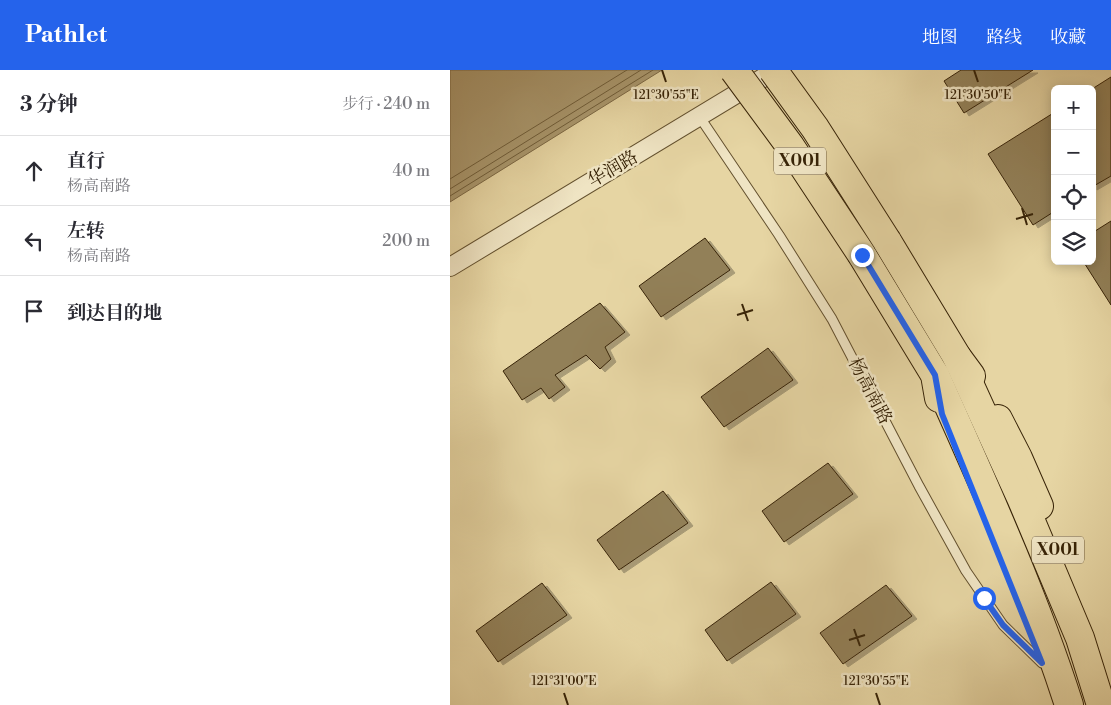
<!DOCTYPE html>
<html lang="zh">
<head>
<meta charset="utf-8">
<style>
  :root { --surface:#fff; --page:#f2f2f3; --text:#2b2b33; --muted:#7c7c81; --line:#e1e1e2; --accent:#2563eb }
  body { margin:0; font-family:"Libre Bodoni","Noto Serif SC",serif; background:var(--page); color:var(--text) }
  .controls { position:absolute; right:15px; top:15px; display:grid; overflow:hidden; border-radius:8px; box-shadow:0 2px 12px #0003 }
  .controls button { width:45px; height:45px; display:grid; place-items:center; padding:0; border:0; border-bottom:1px solid var(--line); background:var(--surface); color:var(--text); font:25px sans-serif }
  .stop { position:absolute; width:15px; height:15px; margin:-11px; border:4px solid #2563eb; border-radius:50%; background:#fff }
  .stop.end { background:#2563eb; border-color:#fff; box-shadow:0 1px 5px #0008 }
  .list { margin:0; padding:0; list-style:none }
  h2 { display:flex; justify-content:space-between; align-items:center; height:65px; margin:0; padding:0 20px; font-size:21px }
  h2 small { font-size:16px; font-weight:400; color:var(--muted) }
  .list li { display:grid; grid-template-columns:32px 1fr auto; gap:15px; align-items:center; box-sizing:border-box; height:70px; padding:0 20px; border-top:1px solid var(--line) }
  .list b { display:block; font-size:19px; white-space:nowrap }
  .list p { margin:0; font-size:16px; white-space:nowrap; color:var(--muted) }
  .list em { font-size:16px; font-style:normal; color:var(--muted) }
  .icon { flex:none; width:28px; height:28px; fill:none; stroke:currentColor; stroke-width:2; stroke-linecap:round; stroke-linejoin:round }
  .map { position:relative; flex:none; width:661px; height:635px; overflow:hidden }
  header { display:flex; align-items:center; gap:30px; box-sizing:border-box; height:70px; padding:0 25px; background:var(--accent); color:#fff }
  header strong { font-size:24px }
  nav { display:flex; gap:28px; margin-inline-start:auto; font-size:18px }
  main { display:flex }
  aside { flex:1; background:var(--surface) }
  .map>svg:first-child { display:block }
  .water { fill:#aa986e; stroke:#7c6945 }
  .lines { fill:none; stroke-linecap:round; stroke-linejoin:round }
  .shore { stroke:#705e3a; stroke-width:1 }
  .building { fill:#928058; stroke:#372307; filter:url(#shadow) }
  .lane-casing { stroke:#63502e; stroke-width:11 }
  .street-casing { stroke:#63502e; stroke-width:20 }
  .primary-casing { stroke:#372307; stroke-width:30 }
  .highway-casing { stroke:#372307; stroke-width:30 }
  .lane { stroke:#efe4c3; stroke-width:9 }
  .street { stroke:#efe4c3; stroke-width:18 }
  .primary { stroke:#e6d5a3; stroke-width:28 }
  .highway { stroke:#e6d5a3; stroke-width:28 }
  .primary-bridge-casing { stroke:#372307; stroke-width:30; stroke-linecap:butt }
  .primary-bridge { stroke:#e6d5a3; stroke-width:28 }
  .route { stroke:#2563eb; stroke-width:6 }
  .ticks { fill:none; stroke:#372307; stroke-width:2 }
  .labels { text-anchor:middle; dominant-baseline:central; stroke-width:5; stroke-linejoin:round; paint-order:stroke }
  .shield { fill:#efe4c3; stroke:#6e5d3f; stroke-width:1 }
  .shield-label { font-size:16px; font-weight:bold; fill:#372307 }
  .street-label { font-size:18px; fill:#372307; stroke:#efe4c3 }
  .ticks-label { font-size:12px; text-anchor:middle; fill:#372307; stroke:#efe4c3; stroke-width:5; stroke-linejoin:round; paint-order:stroke }
</style>
</head>
<body>
<header>
<strong>Pathlet</strong>
<nav><a>地图</a><a>路线</a><a>收藏</a></nav>
</header>
<main>
<aside>
<h2>3 分钟<small>步行 · 240 m</small></h2>
<ul class="list">
<li><svg class="icon" aria-label="ahead" viewBox="0 0 24 24"><path d="M12 20V5M6 11l6-6 6 6"/></svg><div><b>直行</b><p>杨高南路</p></div><em>40 m</em></li>
<li><svg class="icon" aria-label="left" viewBox="0 0 24 24"><path d="M17 20v-9H6M10 6l-5 5 5 5"/></svg><div><b>左转</b><p>杨高南路</p></div><em>200 m</em></li>
<li><svg class="icon" aria-label="arrive" viewBox="0 0 24 24"><path d="M6 21V4h12l-3 4 3 4H6"/></svg><div><b>到达目的地</b></div></li>
</ul>
</aside>
<div class="map">
<svg width="661" height="635" viewBox="0 0 661 635">
  <defs>
    <filter id="shadow"><feDropShadow dx="5" dy="3" stdDeviation="0" flood-color="#0004"/></filter>
  </defs>
  <rect width="100%" height="100%" fill="#e6d5a3"/>
  <filter id="stains"><feTurbulence type="fractalNoise" baseFrequency=".004" numOctaves="4"/><feColorMatrix values="0 0 0 0 .2 0 0 0 0 .09 0 0 0 0 .02 0 0 0 .5 -.17"/></filter>
  <radialGradient id="worn" r=".72"><stop offset=".6" stop-color="#630" stop-opacity="0"/><stop offset="1" stop-color="#630" stop-opacity=".3"/></radialGradient>
  <path class="water" d="M0,0H212L0,132Z"/>
  <g class="lines">
    <g class="shore">
      <path d="M0,109L177,0"/>
      <path d="M0,119L191,0"/>
      <path d="M0,126L203,0"/>
    </g>
  </g>
  <g class="building">
    <path d="M511,0H583L514,43L494,11Z"/>
    <path d="M661,7V106L642,117V19Z"/>
    <path d="M605,42V141L583,155L538,84Z"/>
    <path d="M661,151V235L633,191H642V163Z"/>
    <path d="M255,168L280,200L211,247L189,216Z"/>
    <path d="M150,233L175,262L155,277L161,289L150,299L136,285L105,305L115,317L99,329L91,318L72,330L53,301Z"/>
    <path d="M318,278L343,310L274,357L251,327Z"/>
    <path d="M378,393L403,424L334,472L312,441Z"/>
    <path d="M213,421L238,453L169,500L147,470Z"/>
    <path d="M321,512L346,544L277,591L255,560Z"/>
    <path d="M92,513L117,545L48,592L26,561Z"/>
    <path d="M436,515L462,546L393,594L370,563Z"/>
  </g>
  <g class="lines">
    <g class="lane-casing">
      <path id="lane" d="M249,46L329,165L382,249L469,416L516,501L553,555L592,593"/>
    </g>
    <g class="street-casing">
      <path id="street" d="M0,197L326,0"/>
    </g>
    <g class="primary-casing">
      <g id="primary">
        <path d="M437,171L507,287L521,306"/>
        <path d="M412,185L485,305L489,328"/>
        <path d="M548,349L568,388L589,436"/>
      </g>
    </g>
    <g class="highway-casing">
      <g id="highway">
        <path d="M507,287L572,430L630,568L651,635"/>
        <path d="M485,305C533,413 583,522 619,635"/>
      </g>
    </g>
    <use href="#lane" class="lane"/>
    <use href="#street" class="street"/>
    <use href="#primary" class="primary"/>
    <use href="#highway" class="highway"/>
    <g class="primary-bridge-casing">
      <g id="primary-bridge">
        <path d="M284,0L340,76L412,185"/>
        <path d="M323,0L365,58L437,171"/>
      </g>
    </g>
    <use href="#primary-bridge" class="primary-bridge"/>
  </g>
  <g class="lines">
    <path class="route" d="M412,185L485,305L492,344L592,593L553,555L534,528"/>
  </g>
  <path class="ticks" d="M212,0L216,12M524,0L528,12M572,138L577,155M566,149L583,144M292,234L298,251M287,245L303,240M404,559L410,576M399,570L415,565M114,623L118,635M426,623L430,635"/>
  <g class="labels">
    <g class="shield">
      <rect x="324" y="77.5" width="52" height="27" rx="4"/>
      <rect x="582" y="466.5" width="52" height="27" rx="4"/>
    </g>
    <g class="shield-label">
      <text x="350" y="91">X001</text>
      <text x="608" y="480">X001</text>
    </g>
    <g class="street-label">
      <text transform="translate(163 99) rotate(-30)">华润路</text>
      <text transform="translate(420 321) rotate(62)">杨高南路</text>
    </g>
  </g>
  <g class="ticks-label">
    <text x="216" y="29">121°30'55"E</text>
    <text x="528" y="29">121°30'50"E</text>
    <text x="114" y="615">121°31'00"E</text>
    <text x="426" y="615">121°30'55"E</text>
  </g>
  <rect width="100%" height="100%" filter="url(#stains)"/>
  <rect width="100%" height="100%" fill="url(#worn)"/>
</svg>
<div class="controls">
<button>+</button>
<button>−</button>
<button><svg class="icon" aria-label="locate" viewBox="0 0 24 24"><circle cx="12" cy="12" r="6"/><path d="M12 2v4M12 18v4M2 12h4M18 12h4"/></svg></button>
<button><svg class="icon" aria-label="layers" viewBox="0 0 24 24"><path d="M12 4l9 5-9 5-9-5zM3 14l9 5 9-5"/></svg></button>
</div>
<div class="stop" style="left:534px;top:528px"></div>
<div class="stop end" style="left:412px;top:185px"></div>
</div>
</main>
</body>
</html>
